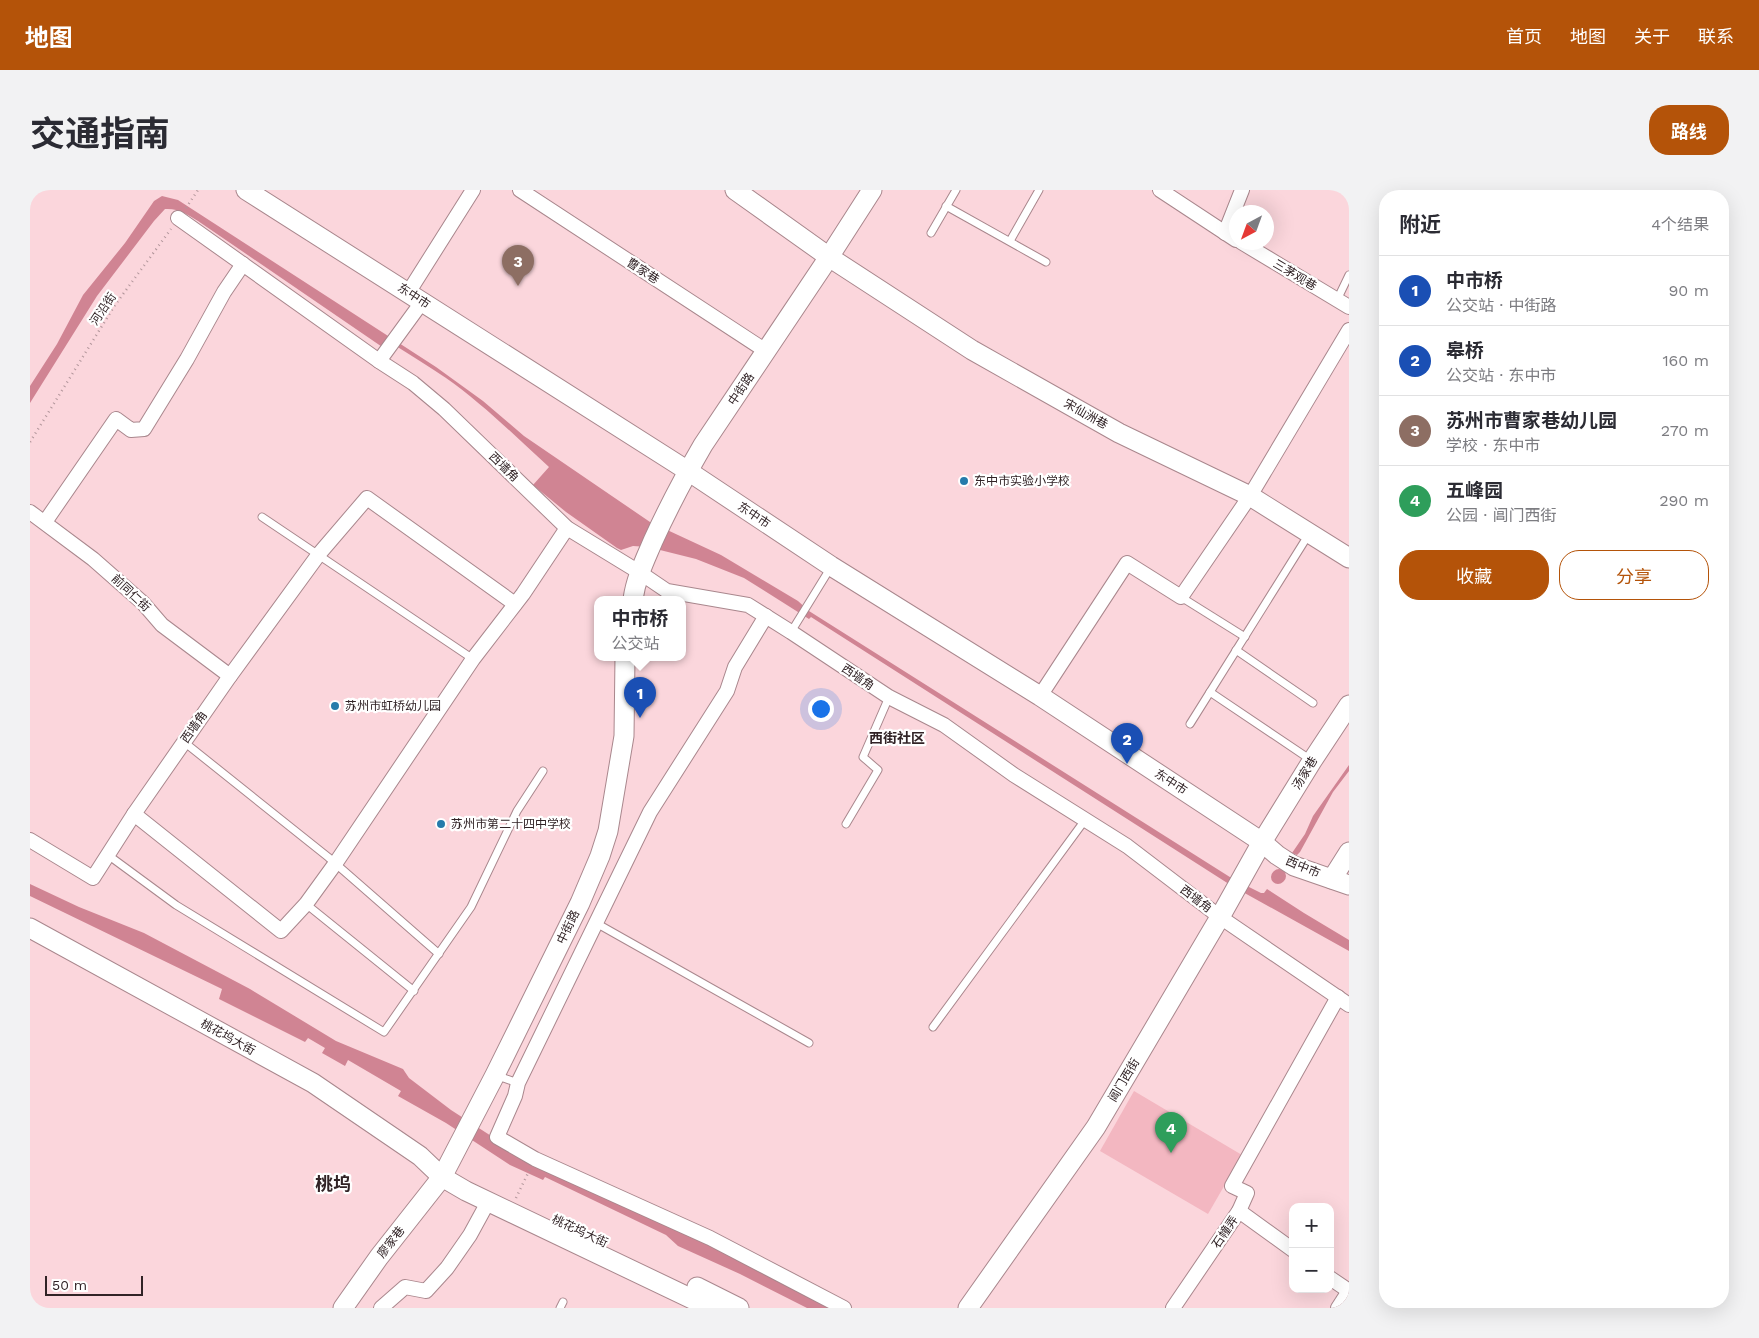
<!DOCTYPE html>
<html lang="zh">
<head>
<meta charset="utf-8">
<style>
  :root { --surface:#fff; --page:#f2f2f3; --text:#2b2b33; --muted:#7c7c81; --line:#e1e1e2; --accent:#b45309 }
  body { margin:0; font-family:"Work Sans","Noto Sans SC",sans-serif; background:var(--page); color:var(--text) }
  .controls { position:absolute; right:15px; bottom:15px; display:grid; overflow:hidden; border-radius:10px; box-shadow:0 5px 20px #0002 }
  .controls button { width:45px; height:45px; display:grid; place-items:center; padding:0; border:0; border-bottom:1px solid var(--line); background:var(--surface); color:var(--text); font:25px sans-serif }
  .compass { position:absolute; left:1199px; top:15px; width:45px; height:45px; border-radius:50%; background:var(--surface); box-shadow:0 5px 20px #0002; rotate:221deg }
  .scale { position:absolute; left:15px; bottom:12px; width:98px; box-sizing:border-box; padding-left:5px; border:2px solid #312326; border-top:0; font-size:14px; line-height:18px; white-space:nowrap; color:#312326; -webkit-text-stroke:4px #fff; paint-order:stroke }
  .you { position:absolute; left:790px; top:518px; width:18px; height:18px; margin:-12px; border:4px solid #fff; border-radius:50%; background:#1a73e8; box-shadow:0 0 0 8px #1a73e833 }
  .badge { display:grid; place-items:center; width:32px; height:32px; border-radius:50%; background:var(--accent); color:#fff; font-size:16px; font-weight:700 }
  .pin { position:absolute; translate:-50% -41px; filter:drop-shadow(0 1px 2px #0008) }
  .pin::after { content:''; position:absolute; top:26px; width:18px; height:15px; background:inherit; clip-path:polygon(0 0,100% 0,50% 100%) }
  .popup { position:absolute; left:564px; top:406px; width:92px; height:65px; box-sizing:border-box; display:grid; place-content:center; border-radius:10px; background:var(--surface); filter:drop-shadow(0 1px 4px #0005); font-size:16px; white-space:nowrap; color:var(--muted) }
  .popup b { font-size:19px; color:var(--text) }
  .popup::after { content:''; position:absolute; left:50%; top:100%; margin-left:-10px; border:10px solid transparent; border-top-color:var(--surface) }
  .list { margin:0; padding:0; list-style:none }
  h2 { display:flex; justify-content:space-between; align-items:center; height:65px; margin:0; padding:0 20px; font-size:21px }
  h2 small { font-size:16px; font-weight:400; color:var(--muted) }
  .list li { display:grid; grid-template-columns:32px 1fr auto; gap:15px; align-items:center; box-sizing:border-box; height:70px; padding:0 20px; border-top:1px solid var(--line) }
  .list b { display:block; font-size:19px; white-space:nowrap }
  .list p { margin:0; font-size:16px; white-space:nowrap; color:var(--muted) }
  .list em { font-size:16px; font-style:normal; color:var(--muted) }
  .actions { display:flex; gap:10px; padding:15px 20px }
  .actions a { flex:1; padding:11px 0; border:1px solid var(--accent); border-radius:20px; text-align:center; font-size:18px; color:var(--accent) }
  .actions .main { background:var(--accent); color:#fff }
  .map { position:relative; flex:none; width:1319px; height:1118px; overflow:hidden; border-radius:20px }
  header { display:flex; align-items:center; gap:30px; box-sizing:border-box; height:70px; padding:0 25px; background:var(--accent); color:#fff }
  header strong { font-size:24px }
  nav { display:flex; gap:28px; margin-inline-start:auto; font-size:18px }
  .intro { display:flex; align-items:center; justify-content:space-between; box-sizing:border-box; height:120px; padding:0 30px }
  h1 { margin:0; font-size:35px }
  .button { padding:12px 22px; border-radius:20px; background:var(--accent); color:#fff; font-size:18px; font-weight:700 }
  main { display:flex; gap:30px; padding:0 30px }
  aside { flex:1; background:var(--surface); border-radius:20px; box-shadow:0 5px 20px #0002 }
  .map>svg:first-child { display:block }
  .green { fill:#f3b7c1 }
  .water { fill:#d08493 }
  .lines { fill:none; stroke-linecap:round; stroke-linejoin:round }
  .canal { stroke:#d08493; stroke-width:14 }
  .lane-casing { stroke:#a9878d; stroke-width:9 }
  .street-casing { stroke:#a9878d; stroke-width:16 }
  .secondary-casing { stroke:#a9878d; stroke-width:21 }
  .path { stroke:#b2969b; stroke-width:2.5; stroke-dasharray:1 4; stroke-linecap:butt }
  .lane { stroke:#fff; stroke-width:7 }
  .street { stroke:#fff; stroke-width:14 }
  .secondary { stroke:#fff; stroke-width:19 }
  .poi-dot { fill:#267bab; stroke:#fff; stroke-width:2 }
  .labels { text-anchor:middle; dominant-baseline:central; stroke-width:4.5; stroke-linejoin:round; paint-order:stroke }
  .street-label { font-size:12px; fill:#312326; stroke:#fff }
  .poi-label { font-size:12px; fill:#312326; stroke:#fff; text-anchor:start }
  .neighbourhood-label { font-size:14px; font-weight:bold; fill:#312326; stroke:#fff }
  .district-label { font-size:18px; font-weight:bold; fill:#312326; stroke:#fff }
</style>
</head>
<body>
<header>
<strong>地图</strong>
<nav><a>首页</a><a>地图</a><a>关于</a><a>联系</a></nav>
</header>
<div class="intro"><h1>交通指南</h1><a class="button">路线</a></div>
<main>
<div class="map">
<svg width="1319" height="1118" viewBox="0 0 1319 1118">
  <rect width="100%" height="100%" fill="#fbd6dc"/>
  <path class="green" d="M1104,901L1212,965L1178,1024L1070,961Z"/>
  <g class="water">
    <path d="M132,6L148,10L406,177L453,211L494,246L620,332L691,365L768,411L779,421L1203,689L1231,703H1234L1237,699L1274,723L1319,750V761L1202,696L781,427L779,429L714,388L666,369L618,357L603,356L591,360L587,358L536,322L503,295L519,277C485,246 453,214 416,188C400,177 383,167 366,156L361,163L168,31C157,24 148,18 135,19L124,31L67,106L0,213V196L27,154L53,105L95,53L124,11Z"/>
    <path d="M1319,575V581L1303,602L1270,662L1267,665L1262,663L1275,644L1283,626Z"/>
    <path d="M0,694L49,717L114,743L220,799L306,851L373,879L379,888L421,920L472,953L678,1049L808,1118H777L710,1084L648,1056L636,1045L515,987L513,990L480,975L416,933L368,906L371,901L318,870L315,876L292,863L295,858L278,848L275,852L189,809L192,799L0,706Z"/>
  </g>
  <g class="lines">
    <path class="canal" d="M1248,687L1249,686"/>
    <g class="lane-casing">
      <g id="lane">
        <path d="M916,16L1016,72"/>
        <path d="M901,43L926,0"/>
        <path d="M980,51L1009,0"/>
        <path d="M1307,110L1319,85"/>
        <path d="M232,327L443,469"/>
        <path d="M1151,407L1215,447"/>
        <path d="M761,442L801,377"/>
        <path d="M1206,460L1283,513"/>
        <path d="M1180,502L1281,570"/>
        <path d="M1160,534L1279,344"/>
        <path d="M154,552L298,667L409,764"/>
        <path d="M816,634L848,580L833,567L859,507"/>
        <path d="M78,665L146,715L354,842L441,717L487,621L513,581"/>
        <path d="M276,714L384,801"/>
        <path d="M566,733L779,853"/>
        <path d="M903,837L1055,630"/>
        <path d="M465,885L488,893"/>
        <path d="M530,1118L533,1112"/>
      </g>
    </g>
    <g class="street-casing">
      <g id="street">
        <path d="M490,0L736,161"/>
        <path d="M1130,0L1206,50"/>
        <path d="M148,28L349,171"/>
        <path d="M1195,43L1212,0"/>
        <path d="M1211,52L1319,117"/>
        <path d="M378,103L443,0"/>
        <path d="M392,112L349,171L383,193L414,219L537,338L609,382L637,401L718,415L761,442L859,507L914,535L984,585L1097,656L1190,727L1319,815"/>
        <path d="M0,322L63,369L113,413L132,435L200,486"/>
        <path d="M15,332L86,229L101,240L114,239L157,169L194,102L213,74"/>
        <path d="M736,426L705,477L697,501L620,622L488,893L485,906L467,947L505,969L680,1048L814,1118"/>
        <path d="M1010,506L1097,373L1151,407L1220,306L1319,140"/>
        <path d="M104,624L251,741L276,714L305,674L443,469L493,404L537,338"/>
        <path d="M0,650L63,688L104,624L200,486L289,364L337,308L485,414"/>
        <path d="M1209,1021L1263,1060"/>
        <path d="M1300,1088L1319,1101"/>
        <path d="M351,1118L375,1097L396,1101L417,1078L440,1045L458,1012"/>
        <path d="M1143,1118L1209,1021L1217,1003L1202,996L1308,807"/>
        <path d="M1308,1118L1319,1101"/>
      </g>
    </g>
    <g class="secondary-casing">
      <g id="secondary">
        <path d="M216,0L658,281L801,376L1010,506L1232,652L1247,665L1264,676L1319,695"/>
        <path d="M705,0L799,67L942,160L1089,243L1220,306L1319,368"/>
        <path d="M603,409C606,388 615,370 623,351C638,318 655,286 673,255L799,67L842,0"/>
        <path d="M1302,689L1319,662"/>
        <path d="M0,738L283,893L390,966L412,987L436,1001L681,1118"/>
        <path d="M667,1097L709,1118"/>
        <path d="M313,1118L349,1067L412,987L465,885L550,713L570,666L578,641L594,546L595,467"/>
        <path d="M938,1118L1066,937L1190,727L1232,652L1282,571L1319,515"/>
      </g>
    </g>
    <g class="path">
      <path d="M156,18L168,0"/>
      <path d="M0,252L85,115L141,39"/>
      <path d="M486,1008L500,979"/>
    </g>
    <use href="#lane" class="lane"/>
    <use href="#street" class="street"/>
    <use href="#secondary" class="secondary"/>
  </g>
  <g class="poi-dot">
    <circle cx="934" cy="291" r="5"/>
    <circle cx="305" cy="516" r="5"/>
    <circle cx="411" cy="634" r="5"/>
  </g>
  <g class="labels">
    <g class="street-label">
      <text transform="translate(613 81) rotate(33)">曹家巷</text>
      <text transform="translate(1265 85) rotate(31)">三茅观巷</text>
      <text transform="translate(384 106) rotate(33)">东中市</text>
      <text transform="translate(73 119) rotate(-56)">河沿街</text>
      <text transform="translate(711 199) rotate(-56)">中街路</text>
      <text transform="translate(1056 224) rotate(29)">宋仙洲巷</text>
      <text transform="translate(474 277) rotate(44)">西墙角</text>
      <text transform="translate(724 325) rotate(34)">东中市</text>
      <text transform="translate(101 403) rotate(43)">前同仁街</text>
      <text transform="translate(828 487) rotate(34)">西墙角</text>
      <text transform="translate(164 537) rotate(-55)">西墙角</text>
      <text transform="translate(1275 583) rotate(-58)">汤家巷</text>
      <text transform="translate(1141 592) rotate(33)">东中市</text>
      <text transform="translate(1273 677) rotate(23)">西中市</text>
      <text transform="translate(1166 709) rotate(37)">西墙角</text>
      <text transform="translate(538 737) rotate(-64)">中街路</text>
      <text transform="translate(198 847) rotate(29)">桃花坞大街</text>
      <text transform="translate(1094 890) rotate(-59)">阊门西街</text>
      <text transform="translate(550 1041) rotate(25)">桃花坞大街</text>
      <text transform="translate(1195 1042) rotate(-56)">石幢弄</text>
      <text transform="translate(361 1052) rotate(-52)">廖家巷</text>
    </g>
    <g class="poi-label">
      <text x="944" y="291">东中市实验小学校</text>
      <text x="315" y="516">苏州市虹桥幼儿园</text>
      <text x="421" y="634">苏州市第二十四中学校</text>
    </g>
    <g class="neighbourhood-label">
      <text x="867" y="548">西街社区</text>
    </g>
    <g class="district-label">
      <text x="303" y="993">桃坞</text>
    </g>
  </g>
</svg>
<div class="controls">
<button>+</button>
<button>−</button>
</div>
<svg class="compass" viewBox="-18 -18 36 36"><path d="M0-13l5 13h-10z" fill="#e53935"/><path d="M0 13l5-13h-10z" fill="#7c7c81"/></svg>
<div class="scale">50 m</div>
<div class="you"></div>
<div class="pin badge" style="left:610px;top:528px;background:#1a4fb4">1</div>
<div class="popup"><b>中市桥</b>公交站</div>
<div class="pin badge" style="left:1097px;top:574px;background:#1a4fb4">2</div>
<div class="pin badge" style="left:488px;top:96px;background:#8d6e63">3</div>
<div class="pin badge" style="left:1141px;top:963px;background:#2e9e5b">4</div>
</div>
<aside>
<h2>附近<small>4个结果</small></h2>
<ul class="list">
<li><span class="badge" style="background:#1a4fb4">1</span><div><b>中市桥</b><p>公交站 · 中街路</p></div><em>90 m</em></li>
<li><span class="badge" style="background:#1a4fb4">2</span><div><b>皋桥</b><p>公交站 · 东中市</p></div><em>160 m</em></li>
<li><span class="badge" style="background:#8d6e63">3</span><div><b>苏州市曹家巷幼儿园</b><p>学校 · 东中市</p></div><em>270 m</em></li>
<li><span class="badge" style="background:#2e9e5b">4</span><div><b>五峰园</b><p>公园 · 阊门西街</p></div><em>290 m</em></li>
</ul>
<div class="actions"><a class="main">收藏</a><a>分享</a></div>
</aside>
</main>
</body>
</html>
